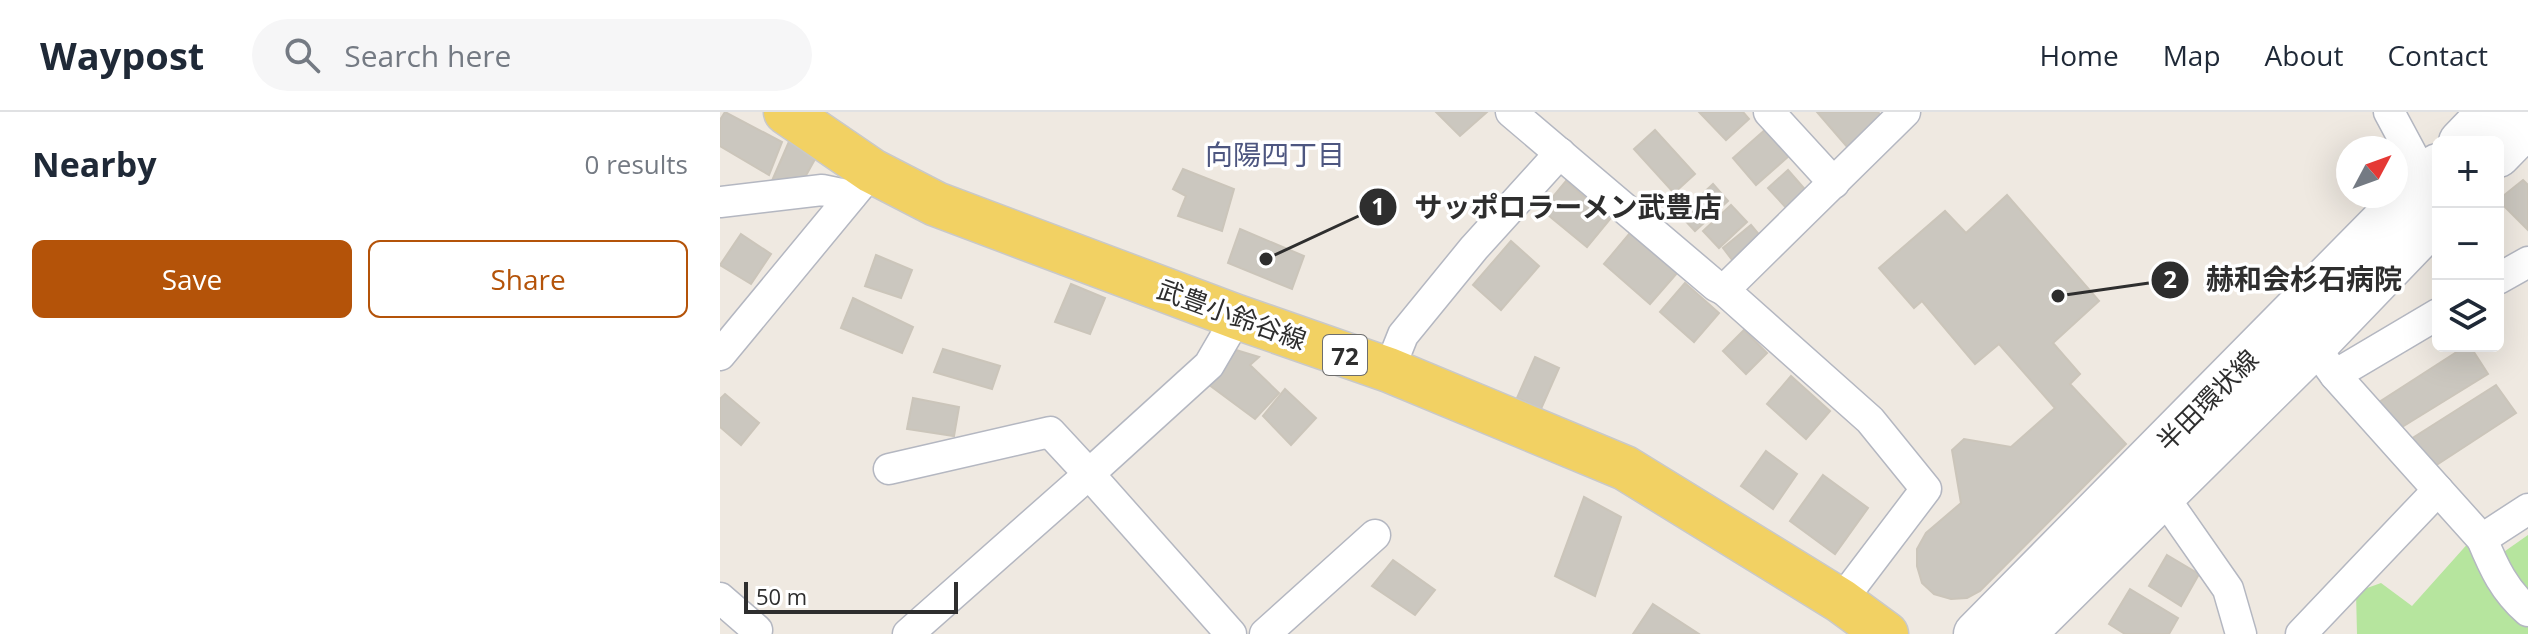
<!DOCTYPE html>
<html lang="en">
<head>
<meta charset="utf-8">
<style>
  :root { --surface:#fff; --page:#f6f6f7; --text:#1f2937; --muted:#747a83; --line:#e0e1e3; --accent:#b45309 }
  body { margin:0; font-family:"Open Sans","Noto Sans JP",sans-serif; background:var(--page); color:var(--text) }
  .controls { position:absolute; right:24px; top:24px; display:grid; overflow:hidden; border-radius:12px; box-shadow:0 8px 32px #0002 }
  .controls button { width:72px; height:72px; display:grid; place-items:center; padding:0; border:0; border-bottom:2px solid var(--line); background:var(--surface); color:var(--text); font:40px sans-serif }
  .compass { position:absolute; left:1616px; top:24px; width:72px; height:72px; border-radius:50%; background:var(--surface); box-shadow:0 8px 32px #0002; rotate:49deg }
  .scale { position:absolute; left:24px; bottom:20px; width:214px; box-sizing:border-box; padding-left:8px; border:4px solid #2e2e2e; border-top:0; font-size:22px; line-height:28px; white-space:nowrap; color:#2e2e2e; -webkit-text-stroke:6px #fff; paint-order:stroke }
  .list { margin:0; padding:0; list-style:none }
  h2 { display:flex; justify-content:space-between; align-items:center; height:104px; margin:0; padding:0 32px; font-size:34px }
  h2 small { font-size:26px; font-weight:400; color:var(--muted) }
  .actions { display:flex; gap:16px; padding:24px 32px }
  .actions a { flex:1; padding:18px 0; border:2px solid var(--accent); border-radius:12px; text-align:center; font-size:28px; color:var(--accent) }
  .actions .main { background:var(--accent); color:#fff }
  .icon { flex:none; width:44px; height:44px; fill:none; stroke:currentColor; stroke-width:2; stroke-linecap:round; stroke-linejoin:round }
  .map { position:relative; flex:none; width:1808px; height:522px; overflow:hidden }
  header { display:flex; align-items:center; gap:48px; box-sizing:border-box; height:112px; padding:0 40px; background:var(--surface); border-bottom:2px solid var(--line) }
  header strong { font-size:38px }
  nav { display:flex; gap:44px; margin-inline-start:auto; font-size:28px }
  .search { width:560px; height:72px; background:var(--page); display:flex; align-items:center; gap:20px; box-sizing:border-box; padding:0 28px; border-radius:44px; color:var(--muted); font-size:30px }
  main { display:flex }
  aside { flex:1; background:var(--surface) }
  .map>svg:first-child { display:block }
  .green { fill:#b6e59e }
  .building { fill:#cbc7bf; stroke:#cbc5ba; stroke-width:2 }
  .lines { fill:none; stroke-linecap:round; stroke-linejoin:round }
  .street-casing { stroke:#b4b7c1; stroke-width:33 }
  .secondary-casing { stroke:#b4b7c1; stroke-width:47 }
  .primary-casing { stroke:#c9c9c9; stroke-width:47 }
  .street { stroke:#fff; stroke-width:30 }
  .secondary { stroke:#fff; stroke-width:44 }
  .primary { stroke:#f2d163; stroke-width:44 }
  .labels { text-anchor:middle; dominant-baseline:central; stroke-width:7; stroke-linejoin:round; paint-order:stroke }
  .shield { fill:#fff; stroke:#6d6d6d; stroke-width:2 }
  .shield-label { font-size:24px; font-weight:bold; fill:#2e2e2e }
  .street-label { font-size:26px; fill:#2e2e2e; stroke:#fff }
  .neighbourhood-label { font-size:28px; fill:#4d5680; stroke:#fff }
  .leader { fill:none; stroke:#2e2e2e; stroke-width:3 }
  .callout-dot { fill:#2e2e2e; stroke:#fff; stroke-width:3 }
  .mark-label { font-size:24px; text-anchor:middle; font-weight:bold; fill:#fff }
  .callout-label { font-size:28px; text-anchor:middle; font-weight:bold; fill:#2e2e2e; stroke:#fff; stroke-width:7; stroke-linejoin:round; paint-order:stroke }
</style>
</head>
<body>
<header>
<strong>Waypost</strong>
<div class="search"><svg class="icon" aria-label="search" viewBox="0 0 24 24"><circle cx="10" cy="10" r="6"/><path d="M15 15l6 6"/></svg>Search here</div>
<nav><a>Home</a><a>Map</a><a>About</a><a>Contact</a></nav>
</header>
<main>
<aside>
<h2>Nearby<small>0 results</small></h2>
<ul class="list">
</ul>
<div class="actions"><a class="main">Save</a><a>Share</a></div>
</aside>
<div class="map">
<svg width="1808" height="522" viewBox="0 0 1808 522">
  <rect width="100%" height="100%" fill="#efe9e1"/>
  <path class="green" d="M1808,423V522H1637L1636,480L1661,471L1692,494L1751,428L1778,444Z"/>
  <g class="building">
    <path d="M5,0L62,30L49,63L0,34V8Z"/>
    <path d="M716,0H767L740,24Z"/>
    <path d="M979,0H1023L1029,7L1006,28Z"/>
    <path d="M1097,0H1158L1164,7L1129,37Z"/>
    <path d="M1046,17L1069,44L1036,73L1013,46Z"/>
    <path d="M935,18L975,62L954,81L914,37Z"/>
    <path d="M71,25L99,40L84,67L51,71Z"/>
    <path d="M463,57L514,77L502,119L458,104L466,84L453,77Z"/>
    <path d="M1068,58L1089,82L1070,100L1048,76Z"/>
    <path d="M1803,68L1808,73V118L1778,88Z"/>
    <path d="M846,69L890,107L867,135L822,98Z"/>
    <path d="M993,72L1008,89L975,119L960,103Z"/>
    <path d="M1287,83L1379,189L1333,231L1360,262L1350,272L1406,332L1260,479L1247,486L1231,487L1214,482L1202,471L1197,454V437L1206,421L1241,391L1232,338L1244,327L1291,335L1335,296L1279,232L1255,252L1202,189L1194,196L1159,156L1225,99L1246,121Z"/>
    <path d="M1011,93L1027,110L999,136L983,119Z"/>
    <path d="M1031,113L1041,125L1013,149L1003,136Z"/>
    <path d="M520,117L584,144L572,177L508,151Z"/>
    <path d="M910,121L957,161L930,192L884,152Z"/>
    <path d="M21,122L51,142L31,172L0,153Z"/>
    <path d="M791,129L819,154L781,198L753,173Z"/>
    <path d="M156,143L192,158L181,186L145,174Z"/>
    <path d="M965,171L999,201L974,230L940,200Z"/>
    <path d="M351,172L385,186L370,222L335,210Z"/>
    <path d="M133,186L193,215L182,241L121,216Z"/>
    <path d="M1024,218L1047,241L1026,262L1003,239Z"/>
    <path d="M1746,234H1750L1768,262L1674,320L1656,292Z"/>
    <path d="M223,237L280,254L272,277L214,260Z"/>
    <path d="M516,238L539,245L530,253L559,281L535,307L488,272Z"/>
    <path d="M815,245L839,256L821,297L797,286Z"/>
    <path d="M1071,264L1110,299L1086,327L1047,292Z"/>
    <path d="M1776,273L1796,301L1712,356L1691,327Z"/>
    <path d="M565,277L596,306L571,333L543,304Z"/>
    <path d="M5,282L39,311L21,333L0,315V287Z"/>
    <path d="M193,286L239,295L234,324L187,317Z"/>
    <path d="M1046,339L1077,362L1053,397L1021,374Z"/>
    <path d="M1103,363L1148,396L1115,442L1070,409Z"/>
    <path d="M864,385L901,405L875,484L835,464Z"/>
    <path d="M1447,443L1479,462L1461,494L1429,474Z"/>
    <path d="M673,448L715,478L695,503L652,474Z"/>
    <path d="M1410,477L1458,506L1449,522H1405L1389,512Z"/>
    <path d="M933,492L979,522H913Z"/>
  </g>
  <g class="lines">
    <g class="street-casing">
      <g id="street">
        <path d="M791,0L996,174L1004,178L1150,308L1206,377L1121,489"/>
        <path d="M1049,0L1114,71"/>
        <path d="M1669,0L1705,67"/>
        <path d="M0,90L102,78L131,84"/>
        <path d="M1778,167L1808,150"/>
        <path d="M1004,178L1185,0"/>
        <path d="M0,243L152,59"/>
        <path d="M1604,248L1615,263L1718,202"/>
        <path d="M669,258L683,223L754,136L840,41"/>
        <path d="M169,357L330,320L369,362L188,522"/>
        <path d="M1718,378L1762,427L1808,397"/>
        <path d="M1443,384L1508,477L1521,522"/>
        <path d="M1762,427C1774,456 1784,478 1808,499"/>
        <path d="M0,486L37,518L35,522"/>
        <path d="M511,522L369,362L489,253L517,205"/>
        <path d="M545,522L655,423"/>
        <path d="M1581,522L1718,378L1615,263"/>
      </g>
    </g>
    <g class="secondary-casing">
      <g id="secondary">
        <path d="M1741,30L1770,0"/>
        <path d="M1778,43L1808,12"/>
        <path d="M1256,522L1718,54"/>
        <path d="M1303,522L1594,234L1718,105"/>
      </g>
    </g>
    <g class="primary-casing">
      <path id="primary" d="M66,0L152,59L216,92L517,205L669,258L905,356L1121,489L1166,522"/>
    </g>
    <use href="#street" class="street"/>
    <use href="#secondary" class="secondary"/>
    <use href="#primary" class="primary"/>
  </g>
  <g class="labels">
    <rect class="shield" x="603" y="223" width="44" height="40" rx="6"/>
    <g class="shield-label">
      <text x="625" y="243">72</text>
    </g>
    <g class="street-label">
      <text transform="translate(512 202) rotate(20)">武豊小鈴谷線</text>
      <text transform="translate(1487 288) rotate(-45)">半田環状線</text>
    </g>
    <g class="neighbourhood-label">
      <text x="555" y="42">向陽四丁目</text>
    </g>
  </g>
  <path class="leader" d="M546 147L658 95M1338 184L1450 168"/>
  <g class="callout-dot">
    <circle cx="546" cy="147" r="8"/>
    <circle cx="1338" cy="184" r="8"/>
    <circle cx="658" cy="95" r="20"/>
    <circle cx="1450" cy="168" r="20"/>
  </g>
  <g class="mark-label">
    <text x="658" y="103">1</text>
    <text x="1450" y="176">2</text>
  </g>
  <g class="callout-label">
    <text x="848" y="105">サッポロラーメン武豊店</text>
    <text x="1584" y="177">赫和会杉石病院</text>
  </g>
</svg>
<div class="controls">
<button>+</button>
<button>−</button>
<button><svg class="icon" aria-label="layers" viewBox="0 0 24 24"><path d="M12 4l9 5-9 5-9-5zM3 14l9 5 9-5"/></svg></button>
</div>
<svg class="compass" viewBox="-18 -18 36 36"><path d="M0-13l5 13h-10z" fill="#e53935"/><path d="M0 13l5-13h-10z" fill="#747a83"/></svg>
<div class="scale">50 m</div>
</div>
</main>
</body>
</html>
